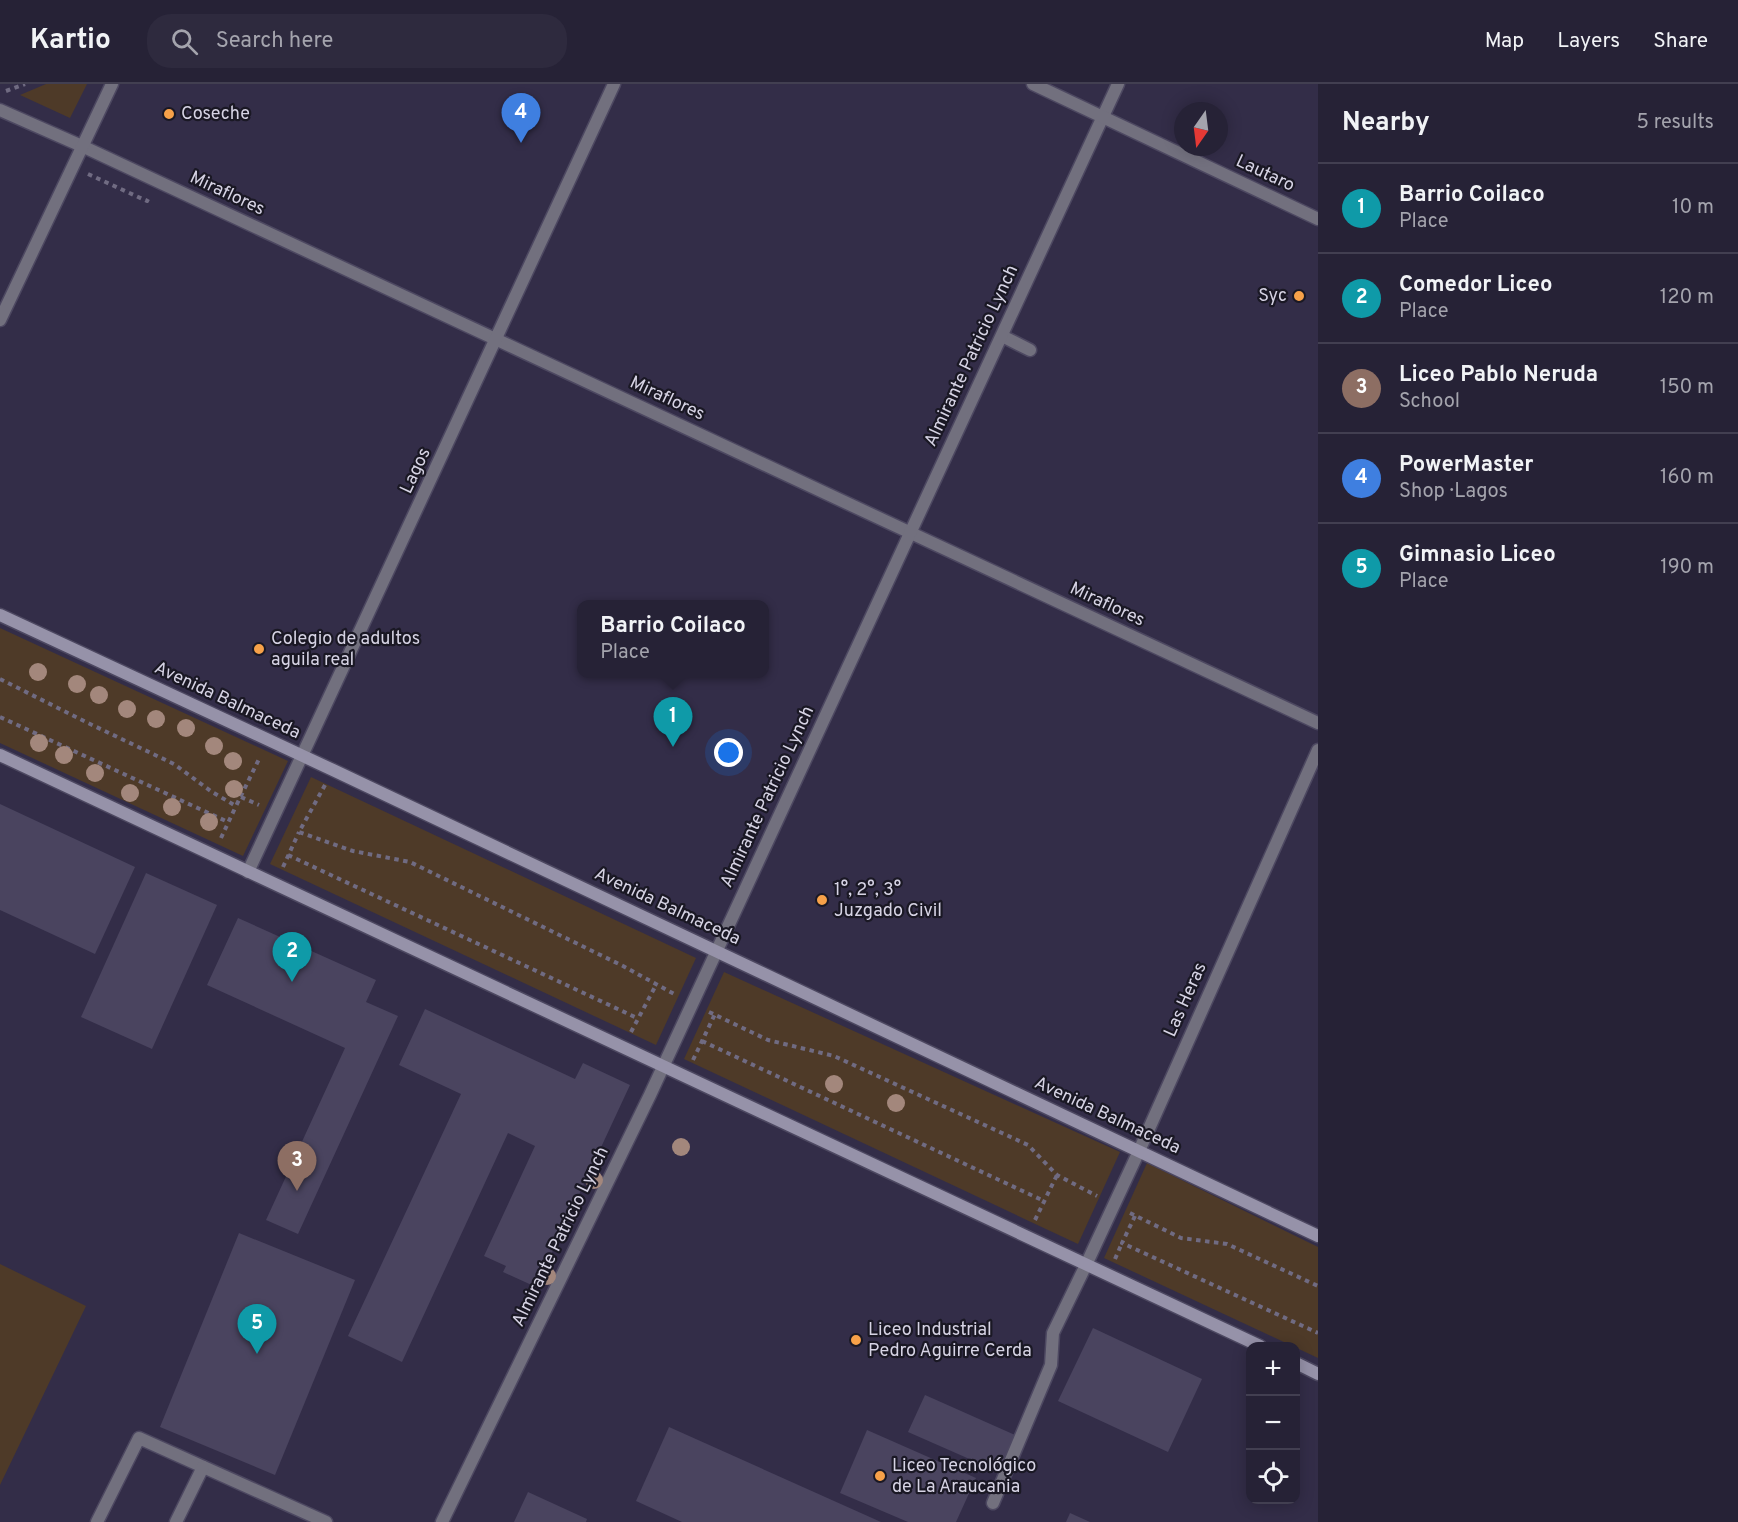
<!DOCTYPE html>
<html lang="en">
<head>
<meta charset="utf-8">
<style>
  :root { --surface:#262236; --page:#2e2a3e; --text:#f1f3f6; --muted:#a4a4ad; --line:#423f51; --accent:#d93025 }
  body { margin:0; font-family:Overpass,sans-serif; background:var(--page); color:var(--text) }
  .controls { position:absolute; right:18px; bottom:18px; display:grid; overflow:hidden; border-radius:12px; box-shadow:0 3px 15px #0003 }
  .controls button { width:54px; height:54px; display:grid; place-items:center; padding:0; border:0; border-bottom:2px solid var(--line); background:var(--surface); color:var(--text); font:30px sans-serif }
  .compass { position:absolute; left:1174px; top:18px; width:54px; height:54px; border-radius:50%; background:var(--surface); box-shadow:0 3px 15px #0003; rotate:194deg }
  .you { position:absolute; left:729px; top:669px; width:21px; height:21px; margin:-15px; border:4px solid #fff; border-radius:50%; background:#1a73e8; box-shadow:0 0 0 9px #1a73e833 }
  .badge { display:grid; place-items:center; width:39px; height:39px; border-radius:50%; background:var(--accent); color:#fff; font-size:20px; font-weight:700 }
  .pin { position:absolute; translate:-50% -50px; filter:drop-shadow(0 2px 3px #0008) }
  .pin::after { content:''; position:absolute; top:32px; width:21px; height:18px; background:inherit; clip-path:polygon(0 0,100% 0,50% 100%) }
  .popup { position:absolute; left:577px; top:516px; width:192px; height:78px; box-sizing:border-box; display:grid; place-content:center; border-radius:12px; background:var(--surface); filter:drop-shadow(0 2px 4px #0005); font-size:20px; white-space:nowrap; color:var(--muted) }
  .popup b { font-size:22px; color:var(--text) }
  .popup::after { content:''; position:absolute; left:50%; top:100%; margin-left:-12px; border:12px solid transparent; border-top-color:var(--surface) }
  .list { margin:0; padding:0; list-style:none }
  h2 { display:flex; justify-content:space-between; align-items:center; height:78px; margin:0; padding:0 24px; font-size:26px }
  h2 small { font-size:20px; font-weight:400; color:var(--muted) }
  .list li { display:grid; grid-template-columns:39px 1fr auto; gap:18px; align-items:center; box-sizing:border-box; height:90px; padding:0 24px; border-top:2px solid var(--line) }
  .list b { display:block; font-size:22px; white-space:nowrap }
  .list p { margin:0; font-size:20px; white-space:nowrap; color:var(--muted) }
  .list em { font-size:20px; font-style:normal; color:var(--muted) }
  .icon { flex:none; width:33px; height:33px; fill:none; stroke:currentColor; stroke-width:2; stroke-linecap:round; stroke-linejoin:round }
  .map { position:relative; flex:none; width:1318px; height:1438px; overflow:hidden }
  header { display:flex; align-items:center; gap:36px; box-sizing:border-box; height:84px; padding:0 30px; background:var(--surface); border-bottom:2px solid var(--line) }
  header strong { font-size:28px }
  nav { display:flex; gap:33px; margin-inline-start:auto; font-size:21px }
  .search { width:420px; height:54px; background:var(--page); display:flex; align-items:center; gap:15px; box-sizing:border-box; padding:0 21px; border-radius:24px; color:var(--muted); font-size:22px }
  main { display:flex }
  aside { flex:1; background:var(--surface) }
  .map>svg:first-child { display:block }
  .green { fill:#4e3a28 }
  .building { fill:#4a445f }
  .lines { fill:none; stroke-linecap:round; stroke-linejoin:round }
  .service-casing { stroke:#4d4861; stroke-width:15 }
  .minor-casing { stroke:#4d4861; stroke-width:15 }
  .tertiary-casing { stroke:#4d4861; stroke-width:15 }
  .secondary-casing { stroke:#4d4861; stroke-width:15 }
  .path { stroke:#706b82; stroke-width:4; stroke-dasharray:4.5 4.5; stroke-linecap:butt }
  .service { stroke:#72707e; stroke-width:12 }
  .minor { stroke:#72707e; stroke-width:12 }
  .tertiary { stroke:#72707e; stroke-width:12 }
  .secondary { stroke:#9692a9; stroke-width:12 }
  .tree { fill:#a3877c }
  .poi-dot { fill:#f7a149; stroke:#1a1824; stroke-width:2 }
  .labels { text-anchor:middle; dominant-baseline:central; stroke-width:4.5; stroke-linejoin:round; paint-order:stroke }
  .poi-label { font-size:18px; fill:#d6d3e4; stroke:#1a1824; text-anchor:start }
  .street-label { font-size:18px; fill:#d6d3e4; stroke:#1a1824 }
</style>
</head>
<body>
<header>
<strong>Kartio</strong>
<div class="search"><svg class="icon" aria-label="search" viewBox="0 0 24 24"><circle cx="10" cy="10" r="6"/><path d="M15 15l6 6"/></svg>Search here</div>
<nav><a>Map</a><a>Layers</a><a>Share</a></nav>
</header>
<main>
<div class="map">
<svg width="1318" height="1438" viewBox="0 0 1318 1438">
  <rect width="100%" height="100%" fill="#332d48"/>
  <g class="green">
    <path d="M46,0H87L70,34L20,11Z"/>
    <path d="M0,544L288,677L243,772L0,659Z"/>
    <path d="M311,693L696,874L656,961L270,780Z"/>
    <path d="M724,888L1120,1068L1078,1160L684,975Z"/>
    <path d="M1147,1079L1318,1163V1274L1104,1174Z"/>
    <path d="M0,1180L86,1222L0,1401Z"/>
  </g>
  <g class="building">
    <path d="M0,720L135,783L95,870L0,826Z"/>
    <path d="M146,789L217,821L152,965L81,933Z"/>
    <path d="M238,834L376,896L366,918L398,932L298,1150L266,1136L345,964L207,901Z"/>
    <path d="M425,925L575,995L583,979L630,1001L536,1203L503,1188L506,1182L484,1172L535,1062L508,1049L402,1278L348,1252L461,1010L399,981Z"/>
    <path d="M239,1149L355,1196L275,1391L160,1343Z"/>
    <path d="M1093,1244L1202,1295L1168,1368L1058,1317Z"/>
    <path d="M925,1311L1015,1351L999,1388L908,1348Z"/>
    <path d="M669,1343L881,1438H682L636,1417Z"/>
    <path d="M867,1346L976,1394L956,1438H908L840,1409Z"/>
    <path d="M528,1408L587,1435L586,1438H514Z"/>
    <path d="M1070,1429L1090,1438H1066Z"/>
  </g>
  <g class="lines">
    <g class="service-casing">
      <g id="service">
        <path d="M1002,252L1030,266"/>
        <path d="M993,1419L1051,1281L1053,1249L1086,1181"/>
        <path d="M97,1438L139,1354L326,1438"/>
        <path d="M176,1438L203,1383"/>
      </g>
    </g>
    <g class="minor-casing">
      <g id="minor">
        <path d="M0,26L84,63L1318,639"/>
        <path d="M0,236L112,0"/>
        <path d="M248,788L614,0"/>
        <path d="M1086,1181L1139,1067L1318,666"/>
        <path d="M442,1438L650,1011L1118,0"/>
      </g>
    </g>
    <g class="tertiary-casing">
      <path id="tertiary" d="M1033,0L1318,135"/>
    </g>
    <g class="secondary-casing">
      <g id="secondary">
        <path d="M0,531L333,686L1318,1152"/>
        <path d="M0,671L1260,1262"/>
        <path d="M1296,1279L1318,1290"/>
      </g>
    </g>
    <g class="path">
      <path d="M6,7L25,0"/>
      <path d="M88,90L147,117L148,115"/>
      <path d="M0,595L88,639L174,680L212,708L236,722L260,673"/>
      <path d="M0,633L228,738"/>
      <path d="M325,701L299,748L353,767L410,778L623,882L676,911"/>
      <path d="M241,713L259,721"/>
      <path d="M221,754L236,722"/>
      <path d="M288,771L637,934"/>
      <path d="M283,783L299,748"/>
      <path d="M709,928L768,956L834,972L1028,1061L1057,1091L1097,1112"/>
      <path d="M631,948L656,901"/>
      <path d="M702,957L1044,1117"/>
      <path d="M693,976L715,930"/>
      <path d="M1130,1129L1181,1154L1227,1160L1318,1202"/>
      <path d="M1135,1132L1122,1159L1318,1249"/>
      <path d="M1035,1136L1057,1091"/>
      <path d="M1115,1175L1122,1159"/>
    </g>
    <use href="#service" class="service"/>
    <use href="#minor" class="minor"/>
    <use href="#tertiary" class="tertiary"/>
    <use href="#secondary" class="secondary"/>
  </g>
  <g class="tree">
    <circle cx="38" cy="588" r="9"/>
    <circle cx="77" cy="600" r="9"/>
    <circle cx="99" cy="611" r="9"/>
    <circle cx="127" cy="625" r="9"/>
    <circle cx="156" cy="635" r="9"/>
    <circle cx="186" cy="644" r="9"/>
    <circle cx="39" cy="659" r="9"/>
    <circle cx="214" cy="662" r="9"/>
    <circle cx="64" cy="671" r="9"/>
    <circle cx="233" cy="677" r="9"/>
    <circle cx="95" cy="689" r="9"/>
    <circle cx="234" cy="705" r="9"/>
    <circle cx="130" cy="709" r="9"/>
    <circle cx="172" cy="723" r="9"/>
    <circle cx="209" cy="738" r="9"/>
    <circle cx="834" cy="1000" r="9"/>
    <circle cx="896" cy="1019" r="9"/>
    <circle cx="681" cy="1063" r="9"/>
    <circle cx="594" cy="1096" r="9"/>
    <circle cx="547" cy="1192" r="9"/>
  </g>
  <g class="poi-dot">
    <circle cx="169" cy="30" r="6"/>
    <circle cx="1299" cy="212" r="6"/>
    <circle cx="259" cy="565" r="6"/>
    <circle cx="822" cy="816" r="6"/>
    <circle cx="856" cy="1256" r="6"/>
    <circle cx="880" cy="1392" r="6"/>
  </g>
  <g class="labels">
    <g class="poi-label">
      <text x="181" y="30">Coseche</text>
      <text x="1287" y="212" text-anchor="end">Syc</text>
      <text x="271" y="555">Colegio de adultos<tspan x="271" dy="21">aguila real</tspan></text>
      <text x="834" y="806">1°, 2°, 3°<tspan x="834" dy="21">Juzgado Civil</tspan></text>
      <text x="868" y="1246">Liceo Industrial<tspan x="868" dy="21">Pedro Aguirre Cerda</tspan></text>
      <text x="892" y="1382">Liceo Tecnológico<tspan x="892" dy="21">de La Araucania</tspan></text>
    </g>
    <g class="street-label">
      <text transform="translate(1265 90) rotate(25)">Lautaro</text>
      <text transform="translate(227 110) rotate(25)">Miraflores</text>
      <text transform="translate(972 272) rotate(-65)">Almirante Patricio Lynch</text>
      <text transform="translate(667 315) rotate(25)">Miraflores</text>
      <text transform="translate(416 387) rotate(-65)">Lagos</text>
      <text transform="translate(1107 521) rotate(25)">Miraflores</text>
      <text transform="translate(227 617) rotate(25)">Avenida Balmaceda</text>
      <text transform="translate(768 713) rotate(-65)">Almirante Patricio Lynch</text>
      <text transform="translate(667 823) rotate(25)">Avenida Balmaceda</text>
      <text transform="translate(1186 916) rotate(-66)">Las Heras</text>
      <text transform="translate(1107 1032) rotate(25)">Avenida Balmaceda</text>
      <text transform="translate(561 1153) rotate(-64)">Almirante Patricio Lynch</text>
    </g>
  </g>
</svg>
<div class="controls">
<button>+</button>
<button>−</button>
<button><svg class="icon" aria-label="locate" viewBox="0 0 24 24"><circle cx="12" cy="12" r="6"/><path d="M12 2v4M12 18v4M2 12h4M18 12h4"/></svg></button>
</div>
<svg class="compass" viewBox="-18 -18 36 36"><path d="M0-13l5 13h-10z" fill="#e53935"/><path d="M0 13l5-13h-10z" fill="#a4a4ad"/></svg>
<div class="you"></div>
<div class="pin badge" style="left:673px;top:663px;background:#0f9aa8">1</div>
<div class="popup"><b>Barrio Coilaco</b>Place</div>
<div class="pin badge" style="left:292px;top:898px;background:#0f9aa8">2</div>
<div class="pin badge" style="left:297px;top:1107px;background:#8d6e63">3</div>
<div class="pin badge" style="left:521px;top:59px;background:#3f7fe0">4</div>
<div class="pin badge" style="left:257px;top:1270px;background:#0f9aa8">5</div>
</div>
<aside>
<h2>Nearby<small>5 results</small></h2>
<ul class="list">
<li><span class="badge" style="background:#0f9aa8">1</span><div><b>Barrio Coilaco</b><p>Place</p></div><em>10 m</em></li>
<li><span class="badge" style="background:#0f9aa8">2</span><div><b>Comedor Liceo</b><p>Place</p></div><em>120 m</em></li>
<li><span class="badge" style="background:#8d6e63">3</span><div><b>Liceo Pablo Neruda</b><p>School</p></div><em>150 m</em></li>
<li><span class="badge" style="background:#3f7fe0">4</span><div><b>PowerMaster</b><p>Shop · Lagos</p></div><em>160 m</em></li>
<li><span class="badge" style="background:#0f9aa8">5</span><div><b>Gimnasio Liceo</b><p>Place</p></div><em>190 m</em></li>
</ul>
</aside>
</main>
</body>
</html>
